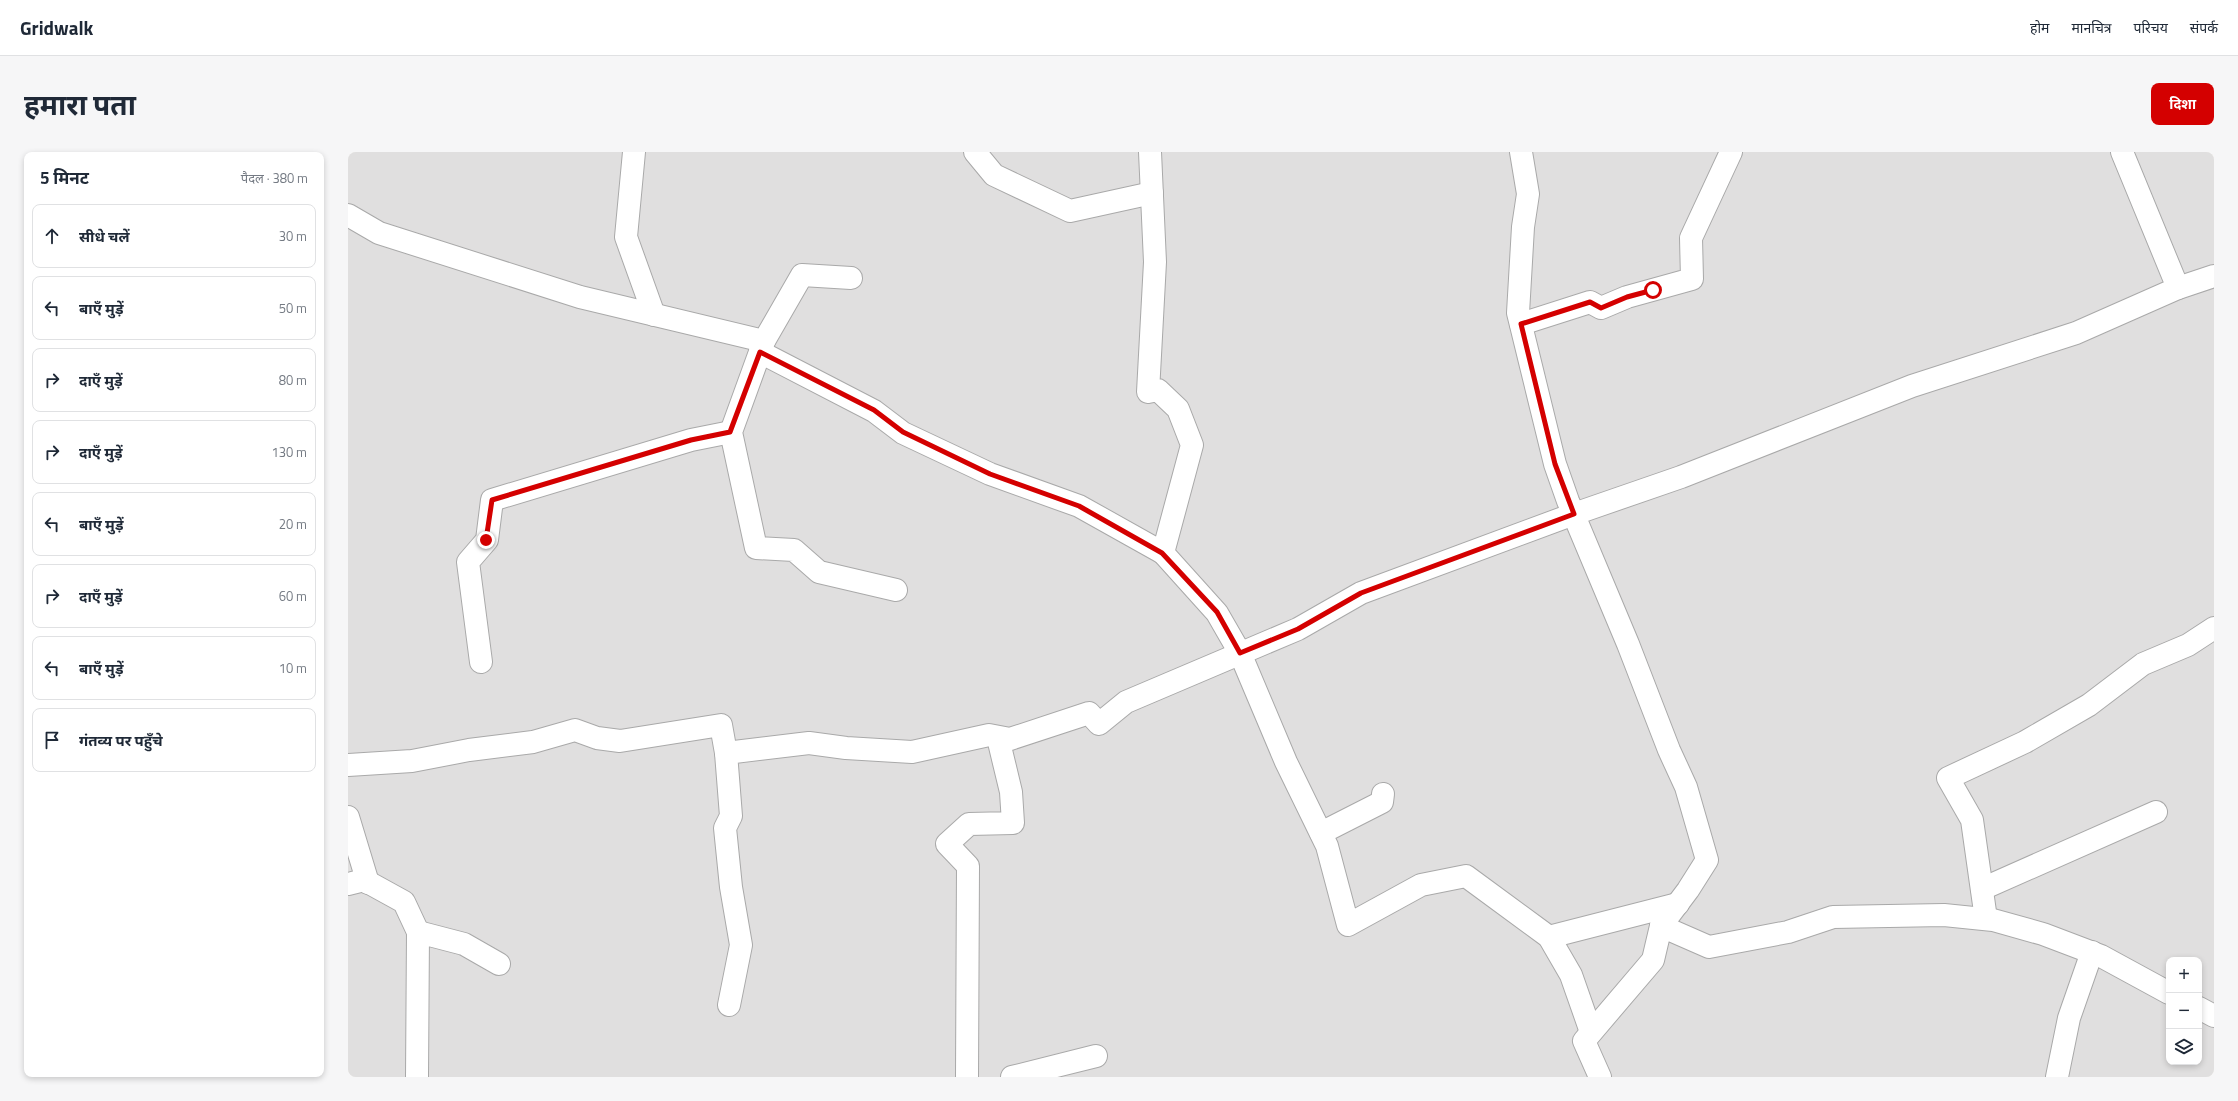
<!DOCTYPE html>
<html lang="hi">
<head>
<meta charset="utf-8">
<style>
  :root { --surface:#fff; --page:#f6f6f7; --text:#1f2937; --muted:#747a83; --line:#e0e1e3; --accent:#d40000 }
  body { margin:0; font-family:"Titillium Web","Noto Sans Devanagari",sans-serif; background:var(--page); color:var(--text) }
  .controls { position:absolute; right:12px; bottom:12px; display:grid; overflow:hidden; border-radius:8px; box-shadow:0 2px 6px #0003 }
  .controls button { width:36px; height:36px; display:grid; place-items:center; padding:0; border:0; border-bottom:1px solid var(--line); background:var(--surface); color:var(--text); font:20px sans-serif }
  .stop { position:absolute; width:12px; height:12px; margin:-9px; border:3px solid #d40000; border-radius:50%; background:#fff }
  .stop.end { background:#d40000; border-color:#fff; box-shadow:0 1px 4px #0008 }
  .list { margin:0; padding:0; list-style:none }
  h2 { display:flex; justify-content:space-between; align-items:center; height:52px; margin:0; padding:0 16px; font-size:17px }
  h2 small { font-size:13px; font-weight:400; color:var(--muted) }
  .list li { display:grid; grid-template-columns:26px 1fr auto; gap:12px; align-items:center; box-sizing:border-box; height:64px; margin:0 8px 8px; padding:0 8px; border:1px solid var(--line); border-radius:8px }
  .list b { display:block; font-size:15px; white-space:nowrap }
  .list em { font-size:13px; font-style:normal; color:var(--muted) }
  .icon { flex:none; width:22px; height:22px; fill:none; stroke:currentColor; stroke-width:2; stroke-linecap:round; stroke-linejoin:round }
  .map { position:relative; flex:none; width:1866px; height:925px; overflow:hidden; border-radius:8px }
  header { display:flex; align-items:center; gap:24px; box-sizing:border-box; height:56px; padding:0 20px; background:var(--surface); border-bottom:1px solid var(--line) }
  header strong { font-size:19px }
  nav { display:flex; gap:22px; margin-inline-start:auto; font-size:14px }
  .intro { display:flex; align-items:center; justify-content:space-between; box-sizing:border-box; height:96px; padding:0 24px }
  h1 { margin:0; font-size:28px }
  .button { padding:10px 18px; border-radius:8px; background:var(--accent); color:#fff; font-size:14px; font-weight:700 }
  main { display:flex; gap:24px; padding:0 24px }
  aside { flex:1; background:var(--surface); border-radius:8px; box-shadow:0 2px 6px #0003 }
  .map>svg:first-child { display:block }
  .residential { fill:#e0dfdf; fill-rule:evenodd }
  .lines { fill:none; stroke-linecap:round; stroke-linejoin:round }
  .street-casing { stroke:#a9a9a9; stroke-width:24 }
  .street { stroke:#fff; stroke-width:22 }
  .route { stroke:#d40000; stroke-width:5 }
</style>
</head>
<body>
<header>
<strong>Gridwalk</strong>
<nav><a>होम</a><a>मानचित्र</a><a>परिचय</a><a>संपर्क</a></nav>
</header>
<div class="intro"><h1>हमारा पता</h1><a class="button">दिशा</a></div>
<main>
<aside>
<h2>5 मिनट<small>पैदल · 380 m</small></h2>
<ul class="list">
<li><svg class="icon" aria-label="ahead" viewBox="0 0 24 24"><path d="M12 20V5M6 11l6-6 6 6"/></svg><div><b>सीधे चलें</b></div><em>30 m</em></li>
<li><svg class="icon" aria-label="left" viewBox="0 0 24 24"><path d="M17 20v-9H6M10 6l-5 5 5 5"/></svg><div><b>बाएँ मुड़ें</b></div><em>50 m</em></li>
<li><svg class="icon" aria-label="right" viewBox="0 0 24 24"><path d="M7 20v-9h11M14 6l5 5-5 5"/></svg><div><b>दाएँ मुड़ें</b></div><em>80 m</em></li>
<li><svg class="icon" aria-label="right" viewBox="0 0 24 24"><path d="M7 20v-9h11M14 6l5 5-5 5"/></svg><div><b>दाएँ मुड़ें</b></div><em>130 m</em></li>
<li><svg class="icon" aria-label="left" viewBox="0 0 24 24"><path d="M17 20v-9H6M10 6l-5 5 5 5"/></svg><div><b>बाएँ मुड़ें</b></div><em>20 m</em></li>
<li><svg class="icon" aria-label="right" viewBox="0 0 24 24"><path d="M7 20v-9h11M14 6l5 5-5 5"/></svg><div><b>दाएँ मुड़ें</b></div><em>60 m</em></li>
<li><svg class="icon" aria-label="left" viewBox="0 0 24 24"><path d="M17 20v-9H6M10 6l-5 5 5 5"/></svg><div><b>बाएँ मुड़ें</b></div><em>10 m</em></li>
<li><svg class="icon" aria-label="arrive" viewBox="0 0 24 24"><path d="M6 21V4h12l-3 4 3 4H6"/></svg><div><b>गंतव्य पर पहुँचे</b></div></li>
</ul>
</aside>
<div class="map">
<svg width="1866" height="925" viewBox="0 0 1866 925">
  <rect width="100%" height="100%" fill="#f2efe9"/>
  <path class="residential" d="M0,0H1866V925H0ZM1821,808H1851V910H1821Z"/>
  <g class="lines">
    <g class="street-casing">
      <g id="street">
        <path d="M286,0L278,85L306,163"/>
        <path d="M627,0L646,23L722,59L804,41"/>
        <path d="M802,0L807,110L800,240L810,238L830,257L844,293L815,401L869,461L892,501L938,610L979,694L1000,773L1073,733L1118,724L1201,785L1223,823L1243,880"/>
        <path d="M1173,0L1180,42L1175,75L1170,161L1207,312L1220,349L1280,492L1321,598L1338,635L1359,708L1340,738L1313,774"/>
        <path d="M0,63L31,81L232,145L416,189L454,123L503,126"/>
        <path d="M1830,136L1866,124"/>
        <path d="M1173,172L1242,150L1253,156L1279,145L1344,127L1343,86L1383,0"/>
        <path d="M416,189L383,280L408,396L446,398L471,420L548,438"/>
        <path d="M412,200L526,259L555,281L642,322L731,354L815,401"/>
        <path d="M133,510L120,410L139,388L144,348L343,288L383,280"/>
        <path d="M0,613L64,609L121,598L185,590L227,578L249,586L272,589L373,573L378,601"/>
        <path d="M0,665L20,731"/>
        <path d="M973,681L1034,650L1035,642"/>
        <path d="M0,732L16,728L56,750L70,780"/>
        <path d="M1634,737L1808,660"/>
        <path d="M1638,767L1624,668L1600,626L1677,590L1741,553L1795,512L1840,493L1866,476"/>
        <path d="M1201,785L1330,752"/>
        <path d="M381,853L393,793L383,735L377,676L383,664L378,601L461,591L498,596L564,600L641,583L662,587L741,561L751,572L778,550L950,477L1013,441L1226,362L1333,325L1564,234L1728,181L1830,136L1774,0"/>
        <path d="M1851,856L1866,864"/>
        <path d="M69,925L70,780L116,792L151,812"/>
        <path d="M619,925L620,714L599,692L621,672L665,671L663,640L650,586"/>
        <path d="M664,925L748,904"/>
        <path d="M1252,925L1236,889L1305,808L1313,774L1361,795L1440,780L1485,765L1596,763L1645,768L1695,782L1753,804L1821,841"/>
        <path d="M1709,925L1721,866L1744,800"/>
      </g>
    </g>
    <use href="#street" class="street"/>
  </g>
  <g class="lines">
    <path class="route" d="M138,388L144,348L343,288L382,280L412,200L526,258L555,280L642,322L731,354L814,401L869,460L892,501L950,477L1013,441L1226,362L1207,312L1173,172L1242,150L1253,156L1279,145L1305,138"/>
  </g>
</svg>
<div class="controls">
<button>+</button>
<button>−</button>
<button><svg class="icon" aria-label="layers" viewBox="0 0 24 24"><path d="M12 4l9 5-9 5-9-5zM3 14l9 5 9-5"/></svg></button>
</div>
<div class="stop" style="left:1305px;top:138px"></div>
<div class="stop end" style="left:138px;top:388px"></div>
</div>
</main>
</body>
</html>
